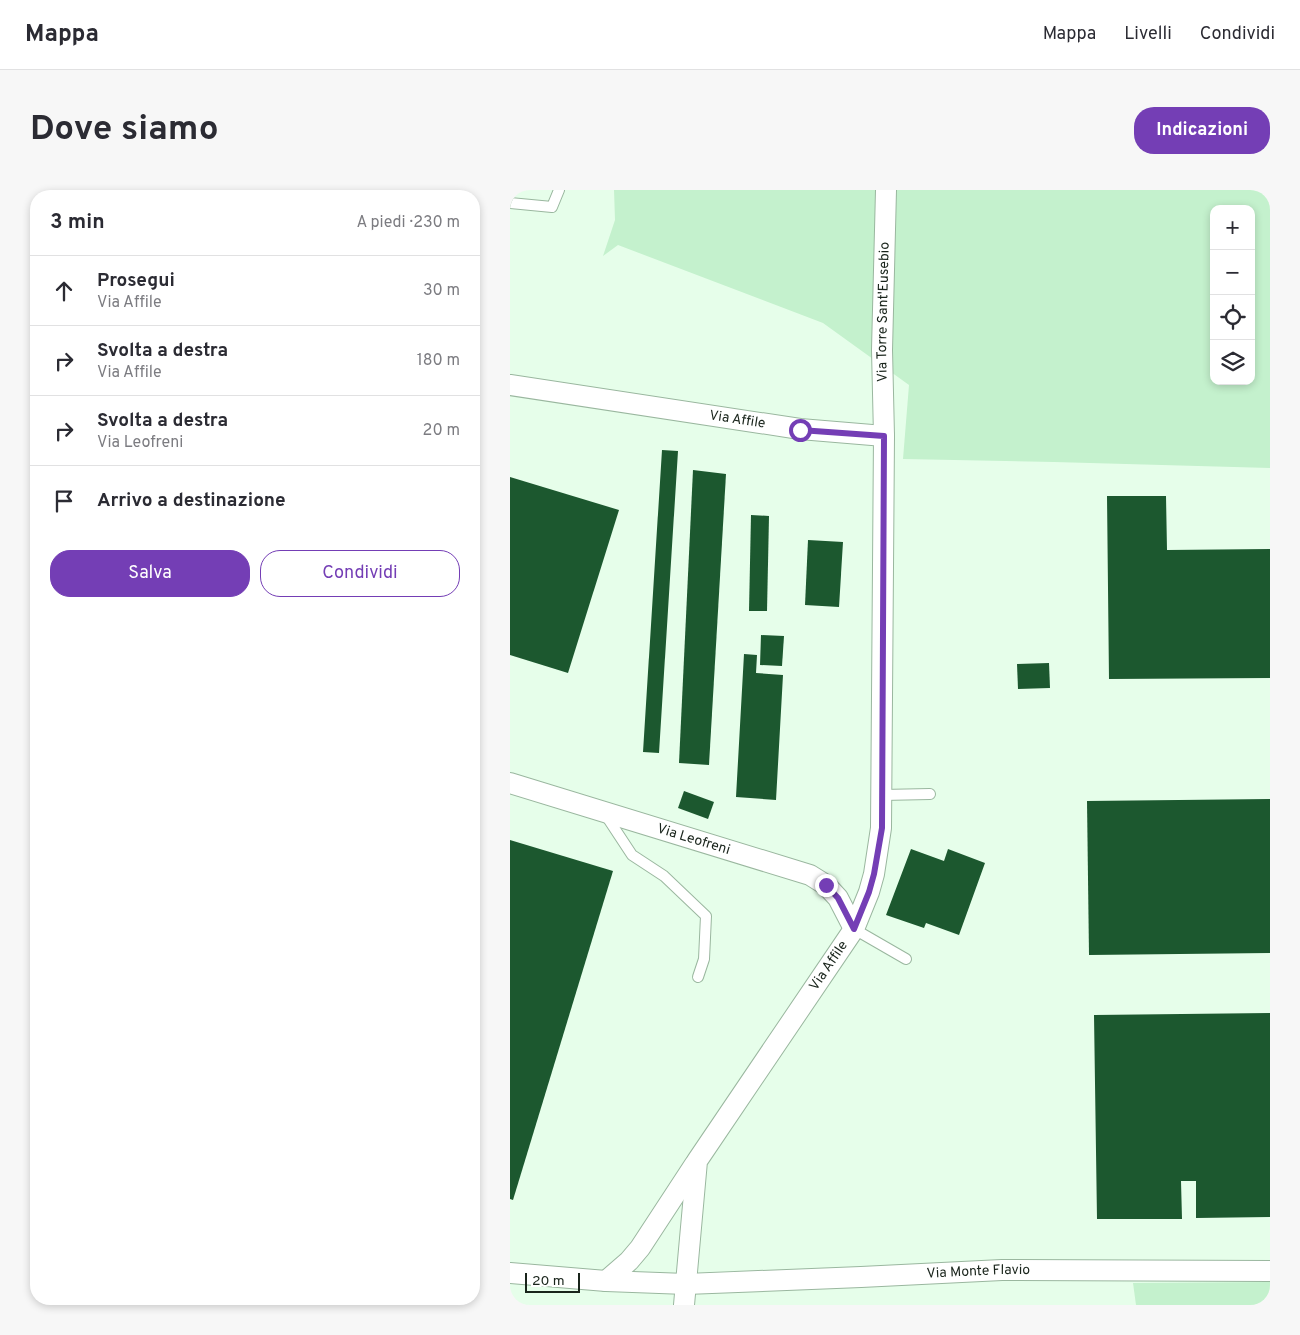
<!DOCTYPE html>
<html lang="it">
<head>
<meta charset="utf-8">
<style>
  :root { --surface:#fff; --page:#f7f7f7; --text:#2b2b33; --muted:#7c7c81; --line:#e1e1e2; --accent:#743eb5 }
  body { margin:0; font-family:Overpass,sans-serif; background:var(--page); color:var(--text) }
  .controls { position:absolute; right:15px; top:15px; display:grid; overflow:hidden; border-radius:10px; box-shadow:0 2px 8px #0003 }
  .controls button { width:45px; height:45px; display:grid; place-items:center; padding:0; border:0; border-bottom:1px solid var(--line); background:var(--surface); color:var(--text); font:25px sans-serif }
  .scale { position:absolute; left:15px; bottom:12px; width:55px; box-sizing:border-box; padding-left:5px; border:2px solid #19241b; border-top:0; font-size:14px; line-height:18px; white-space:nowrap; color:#19241b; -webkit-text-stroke:4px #fff; paint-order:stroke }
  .stop { position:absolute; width:15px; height:15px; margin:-11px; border:4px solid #743eb5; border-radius:50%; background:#fff }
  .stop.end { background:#743eb5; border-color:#fff; box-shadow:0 1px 5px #0008 }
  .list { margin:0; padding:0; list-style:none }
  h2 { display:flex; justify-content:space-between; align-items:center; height:65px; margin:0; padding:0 20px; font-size:21px }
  h2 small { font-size:16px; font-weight:400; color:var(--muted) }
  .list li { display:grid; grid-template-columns:32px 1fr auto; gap:15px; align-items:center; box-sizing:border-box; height:70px; padding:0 20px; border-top:1px solid var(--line) }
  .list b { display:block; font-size:19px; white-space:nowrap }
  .list p { margin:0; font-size:16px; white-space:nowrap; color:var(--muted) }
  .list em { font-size:16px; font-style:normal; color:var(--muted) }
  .actions { display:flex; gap:10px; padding:15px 20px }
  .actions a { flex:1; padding:11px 0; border:1px solid var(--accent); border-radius:20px; text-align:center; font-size:18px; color:var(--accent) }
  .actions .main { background:var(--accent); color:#fff }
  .icon { flex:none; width:28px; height:28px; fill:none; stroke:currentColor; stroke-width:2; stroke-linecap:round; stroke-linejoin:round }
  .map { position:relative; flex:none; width:760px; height:1115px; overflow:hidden; border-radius:20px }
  header { display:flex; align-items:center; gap:30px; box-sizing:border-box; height:70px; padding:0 25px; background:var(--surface); border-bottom:1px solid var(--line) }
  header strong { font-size:24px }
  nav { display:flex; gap:28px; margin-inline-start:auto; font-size:18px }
  .intro { display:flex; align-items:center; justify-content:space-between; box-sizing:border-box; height:120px; padding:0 30px }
  h1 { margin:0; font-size:35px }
  .button { padding:12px 22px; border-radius:20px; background:var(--accent); color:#fff; font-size:18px; font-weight:700 }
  main { display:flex; gap:30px; padding:0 30px }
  aside { flex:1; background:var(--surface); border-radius:20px; box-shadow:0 2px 8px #0003 }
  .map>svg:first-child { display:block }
  .green { fill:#c4f1cd; fill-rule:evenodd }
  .building { fill:#1c582f }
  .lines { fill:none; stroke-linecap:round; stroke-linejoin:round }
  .lane-casing { stroke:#9ab79f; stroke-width:12 }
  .street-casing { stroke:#9ab79f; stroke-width:22 }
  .lane { stroke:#fff; stroke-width:10 }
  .street { stroke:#fff; stroke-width:20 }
  .route { stroke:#743eb5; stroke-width:6 }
  .labels { text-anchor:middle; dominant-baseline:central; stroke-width:5; stroke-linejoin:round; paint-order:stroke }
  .street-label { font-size:14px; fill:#19241b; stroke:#fff }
</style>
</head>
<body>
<header>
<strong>Mappa</strong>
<nav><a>Mappa</a><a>Livelli</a><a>Condividi</a></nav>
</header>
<div class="intro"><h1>Dove siamo</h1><a class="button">Indicazioni</a></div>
<main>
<aside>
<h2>3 min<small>A piedi · 230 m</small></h2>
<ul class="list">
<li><svg class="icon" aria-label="ahead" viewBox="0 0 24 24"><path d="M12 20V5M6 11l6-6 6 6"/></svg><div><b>Prosegui</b><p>Via Affile</p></div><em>30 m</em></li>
<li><svg class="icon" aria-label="right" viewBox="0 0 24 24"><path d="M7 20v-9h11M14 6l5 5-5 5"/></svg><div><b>Svolta a destra</b><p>Via Affile</p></div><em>180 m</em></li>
<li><svg class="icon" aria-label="right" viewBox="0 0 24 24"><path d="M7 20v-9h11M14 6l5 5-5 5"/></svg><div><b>Svolta a destra</b><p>Via Leofreni</p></div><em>20 m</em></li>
<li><svg class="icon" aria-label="arrive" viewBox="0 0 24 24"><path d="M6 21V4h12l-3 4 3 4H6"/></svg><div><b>Arrivo a destinazione</b></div></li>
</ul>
<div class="actions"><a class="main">Salva</a><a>Condividi</a></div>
</aside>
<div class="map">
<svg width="760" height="1115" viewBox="0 0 760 1115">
  <rect width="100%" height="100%" fill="#e6feea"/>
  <g class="green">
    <path d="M104,0H760V278L544,272L393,269L399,195L313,133L108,55L93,66L105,30ZM704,19H741V191H704Z"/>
    <path d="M760,1092V1115H626L623,1093Z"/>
  </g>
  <g class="building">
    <path d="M152,260L168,261L149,563L133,562Z"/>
    <path d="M183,280L216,284L199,575L169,573Z"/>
    <path d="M0,287L109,320L58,483L0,465Z"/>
    <path d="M597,306H656L657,360L760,359V488L599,489Z"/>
    <path d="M241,325L259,326L257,421H239Z"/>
    <path d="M298,350L333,352L329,417L295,415Z"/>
    <path d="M251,445L274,446L272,476L250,475Z"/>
    <path d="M234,464L247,465L246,483L273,485L266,610L226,607Z"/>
    <path d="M539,473L540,498L508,499L507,474Z"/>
    <path d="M174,601L204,612L198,629L168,618Z"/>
    <path d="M760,609V763L579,765L577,611Z"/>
    <path d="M0,650L103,681L3,1010L0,1009Z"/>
    <path d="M401,659L434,671L438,659L475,673L449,745L416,733L414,738L376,725Z"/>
    <path d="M760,823V1027L686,1028V991H671L672,1029H587L584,825Z"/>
  </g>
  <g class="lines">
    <g class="lane-casing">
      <g id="lane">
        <path d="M0,13L42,17L49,0"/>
        <path d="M372,605L420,604"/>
        <path d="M95,624L122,665L154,686L196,726L194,769L188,787"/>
        <path d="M344,739L396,769"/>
      </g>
    </g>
    <g class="street-casing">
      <g id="street">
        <path id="s1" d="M0,195L290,239L374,246L371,638L364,684L359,702L344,739L187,971L174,1115"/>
        <path id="s2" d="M374,246L372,160L376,0"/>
        <path id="s3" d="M0,593L300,685L316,695L328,708L344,739"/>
        <path id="s4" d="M0,1083L96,1091L176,1094L351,1087L492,1080L760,1081"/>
        <path d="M96,1091L119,1071L130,1058L185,974"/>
      </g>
    </g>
    <use href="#lane" class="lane"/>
    <use href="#street" class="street"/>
  </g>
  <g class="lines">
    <path class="route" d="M290,240L374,246L372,638L364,684L359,702L344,739L328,708L316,695"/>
  </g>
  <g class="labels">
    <g class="street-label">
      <text stroke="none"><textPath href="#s2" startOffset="124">Via Torre Sant'Eusebio</textPath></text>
      <text stroke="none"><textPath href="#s1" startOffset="230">Via Affile</textPath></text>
      <text stroke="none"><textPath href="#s3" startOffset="192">Via Leofreni</textPath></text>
      <text transform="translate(319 776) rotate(-56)">Via Affile</text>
      <text stroke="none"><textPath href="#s4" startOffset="469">Via Monte Flavio</textPath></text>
    </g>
  </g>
</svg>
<div class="controls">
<button>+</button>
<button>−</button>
<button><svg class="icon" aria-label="locate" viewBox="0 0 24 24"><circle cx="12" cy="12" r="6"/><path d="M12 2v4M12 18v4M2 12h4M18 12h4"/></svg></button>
<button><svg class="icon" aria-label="layers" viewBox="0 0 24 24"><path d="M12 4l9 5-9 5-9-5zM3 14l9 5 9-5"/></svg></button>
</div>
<div class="scale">20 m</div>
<div class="stop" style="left:290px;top:240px"></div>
<div class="stop end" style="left:316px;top:695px"></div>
</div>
</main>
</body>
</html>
